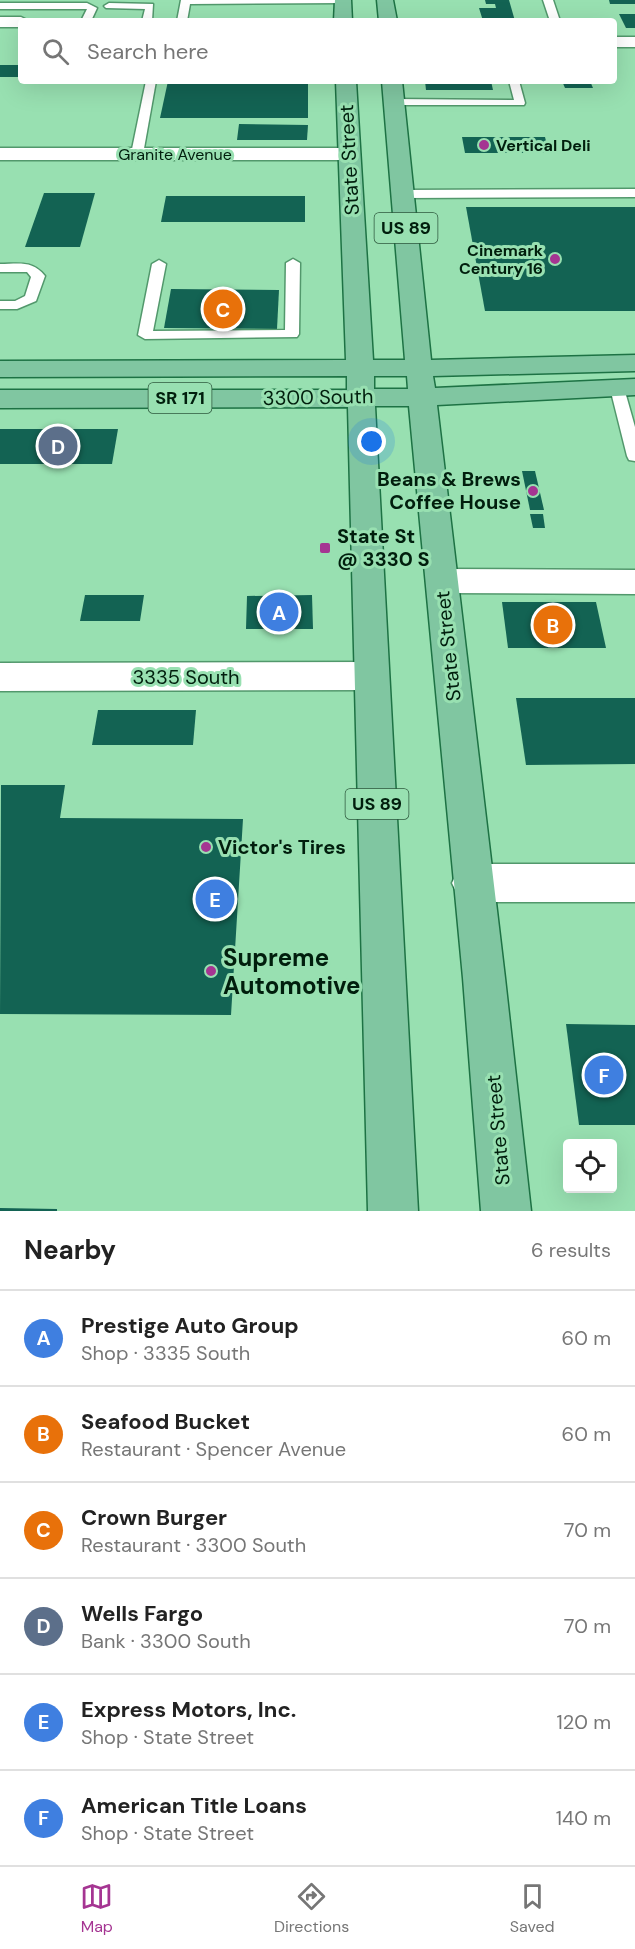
<!DOCTYPE html>
<html lang="en">
<head>
<meta charset="utf-8">
<style>
  :root { --surface:#fff; --page:#f6f6f6; --text:#222; --muted:#767676; --line:#e0e0e0; --accent:#a53592 }
  body { margin:0; font-family:"DM Sans",sans-serif; background:var(--page); color:var(--text) }
  .controls { position:absolute; right:18px; bottom:18px; display:grid; overflow:hidden; border-radius:6px; box-shadow:0 6px 24px #0002 }
  .controls button { width:54px; height:54px; display:grid; place-items:center; padding:0; border:0; border-bottom:2px solid var(--line); background:var(--surface); color:var(--text); font:30px sans-serif }
  .you { position:absolute; left:372px; top:442px; width:21px; height:21px; margin:-15px; border:4px solid #fff; border-radius:50%; background:#1a73e8; box-shadow:0 0 0 9px #1a73e833 }
  .badge { display:grid; place-items:center; width:39px; height:39px; border-radius:50%; background:var(--accent); color:#fff; font-size:20px; font-weight:700 }
  .pin { position:absolute; translate:-50% -50%; border:3px solid #fff; box-shadow:0 2px 6px #0006 }
  .list { margin:0; padding:0; list-style:none }
  h2 { display:flex; justify-content:space-between; align-items:center; height:78px; margin:0; padding:0 24px; font-size:26px }
  h2 small { font-size:20px; font-weight:400; color:var(--muted) }
  .list li { display:grid; grid-template-columns:39px 1fr auto; gap:18px; align-items:center; box-sizing:border-box; height:96px; padding:0 24px; border-top:2px solid var(--line) }
  .list b { display:block; font-size:22px; white-space:nowrap }
  .list p { margin:0; font-size:20px; white-space:nowrap; color:var(--muted) }
  .list em { font-size:20px; font-style:normal; color:var(--muted) }
  .icon { flex:none; width:33px; height:33px; fill:none; stroke:currentColor; stroke-width:2; stroke-linecap:round; stroke-linejoin:round }
  .map { position:relative; flex:none; width:635px; height:1211px; overflow:hidden }
  .search { position:absolute; background:var(--surface); box-shadow:0 6px 24px #0002; left:18px; right:18px; top:18px; height:66px; display:flex; align-items:center; gap:15px; box-sizing:border-box; padding:0 21px; border-radius:6px; color:var(--muted); font-size:22px }
  .sheet { height:654px; background:var(--surface) }
  nav { display:flex; justify-content:space-around; align-items:center; box-sizing:border-box; height:84px; border-top:2px solid var(--line); background:var(--surface); font-size:16px; color:var(--muted) }
  nav a { display:grid; justify-items:center; gap:3px }
  nav .on { color:var(--accent) }
  .map>svg:first-child { display:block }
  .building { fill:#136353 }
  .lines { fill:none; stroke-linecap:round; stroke-linejoin:round }
  .service-casing { stroke:#52986c; stroke-width:3 }
  .minor-casing { stroke:#52986c; stroke-width:3 }
  .primary-casing { stroke:#1d7244; stroke-width:3 }
  .service { fill:#fff; fill-rule:evenodd }
  .minor { fill:#fff; fill-rule:evenodd }
  .primary { fill:#80c6a1; fill-rule:evenodd }
  .poi-dot { fill:#a53592; stroke:#98e0b1; stroke-width:2 }
  .labels { text-anchor:middle; dominant-baseline:central; stroke-width:6; stroke-linejoin:round; paint-order:stroke }
  .far-poi-label { font-size:16px; font-weight:bold; fill:#011e0d; stroke:#98e0b1; text-anchor:start }
  .far-street-label { font-size:16px; fill:#011e0d; stroke:#98e0b1 }
  .shield { fill:#98e0b1; stroke:#2e583e; stroke-width:1.5 }
  .shield-label { font-size:18px; font-weight:bold; fill:#011e0d }
  .street-label { font-size:20px; fill:#011e0d; stroke:#98e0b1 }
  .poi-label { font-size:20px; font-weight:bold; fill:#011e0d; stroke:#98e0b1; text-anchor:start }
  .near-poi-label { font-size:24px; font-weight:bold; fill:#011e0d; stroke:#98e0b1; text-anchor:start }
</style>
</head>
<body>
<div class="map">
<svg width="635" height="1211" viewBox="0 0 635 1211">
  <rect width="100%" height="100%" fill="#98e0b1"/>
  <g class="building">
    <path d="M485,0H509L515,21H483L479,8H496L495,4H486Z"/>
    <path d="M609,0H635V4H610Z"/>
    <path d="M619,14H635V28H626Z"/>
    <rect x="0" y="65" width="21" height="12"/>
    <path d="M168,81H308V118H160Z"/>
    <path d="M425,81H491L493,90H426Z"/>
    <path d="M562,81H590L593,88H565Z"/>
    <path d="M239,124L308,125L307,140H237Z"/>
    <path d="M462,137H545L549,153H465Z"/>
    <path d="M44,193H95L80,247H25Z"/>
    <path d="M166,196H305V222H161Z"/>
    <path d="M466,207H635V311H485Z"/>
    <path d="M171,289L279,290L277,329L164,328Z"/>
    <path d="M0,429H118L112,464H0Z"/>
    <path d="M522,471H535L544,510H530Z"/>
    <path d="M530,514H543L545,528H533Z"/>
    <path d="M85,595H144L140,621H80Z"/>
    <path d="M312,595L313,629H246L247,596Z"/>
    <path d="M502,602H596L606,648H508Z"/>
    <path d="M516,698H635V764L526,765Z"/>
    <path d="M98,710H196L193,745H92Z"/>
    <path d="M1,785H65L60,818L243,819L231,1015L0,1014Z"/>
    <path d="M566,1024L635,1025V1125H579Z"/>
    <path d="M0,1208L57,1209V1211H0Z"/>
  </g>
  <g class="lines">
    <g class="service-casing">
      <g id="service">
        <path d="M181,0H348L343,3L190,4L187,21H177Z"/>
        <path d="M543,0H553L560,21H550Z"/>
        <path d="M0,3H87L97,8L91,21H81L87,9H0Z"/>
        <path d="M109,3L153,4L152,21H142L145,9L106,8L104,6Z"/>
        <path d="M146,81H156L143,154L137,157L131,154Z"/>
        <path d="M509,81H519L525,103L524,105H394L389,102L394,99L514,100Z"/>
        <path d="M635,189V197L403,198L397,194L403,190Z"/>
        <path d="M293,259L300,263L299,334L297,337L145,339L138,335L152,264L159,260L166,264L153,331L285,330L286,263Z"/>
        <path d="M0,264C19,264 32,260 45,276L36,301L17,309H0V301H15L25,296L31,277L27,272H0Z"/>
        <path d="M617,383L624,388L635,427V461L629,460L627,456L610,388Z"/>
      </g>
    </g>
    <g class="minor-casing">
      <g id="minor">
        <path d="M0,17H21L29,21H21V27H0Z"/>
        <rect x="614" y="37" width="21" height="10"/>
        <path d="M0,148H349L356,150L360,154L356,158L349,160H0Z"/>
        <path d="M442,569L635,570V594L442,593L431,589L426,581L431,573Z"/>
        <path d="M371,662L383,666L388,676L383,686L371,690L0,691V663Z"/>
        <path d="M472,864H635V902H472L458,896L452,883L458,870Z"/>
      </g>
    </g>
    <g class="primary-casing">
      <g id="primary">
        <path d="M335,0H351L352,21H334Z"/>
        <path d="M377,0H393L397,21H379Z"/>
        <path d="M336,81H356L373,360H405L382,81H402L431,360L635,355V371L433,376L435,388L635,379V395L437,405L505,978L531,1211H481L463,978L409,406H375L418,1211H368L348,407L0,408V390H347V376L0,377V361L346,360ZM374,376H407L408,389H374Z"/>
      </g>
    </g>
    <use href="#service" class="service"/>
    <use href="#minor" class="minor"/>
    <use href="#primary" class="primary"/>
  </g>
  <g class="poi-dot">
    <circle cx="484" cy="145" r="6"/>
    <circle cx="555" cy="259" r="6"/>
    <circle cx="533" cy="491" r="6"/>
    <rect x="319" y="542" width="12" height="12" rx="3"/>
    <circle cx="206" cy="847" r="6"/>
    <circle cx="211" cy="971" r="6"/>
  </g>
  <g class="labels">
    <g class="far-poi-label">
      <text x="496" y="145">Vertical Deli</text>
      <text x="543" y="250" text-anchor="end">Cinemark<tspan x="543" dy="18">Century 16</tspan></text>
    </g>
    <g class="far-street-label">
      <text x="175" y="154">Granite Avenue</text>
    </g>
    <g class="shield">
      <rect x="374.5" y="213" width="63" height="30" rx="4.5"/>
      <rect x="148.5" y="383" width="63" height="30" rx="4.5"/>
      <rect x="345.5" y="789" width="63" height="30" rx="4.5"/>
    </g>
    <g class="shield-label">
      <text x="406" y="228">US 89</text>
      <text x="180" y="398">SR 171</text>
      <text x="377" y="804">US 89</text>
    </g>
    <g class="street-label">
      <text transform="translate(349 160) rotate(-93)">State Street</text>
      <text transform="translate(318 397) rotate(-1)">3300 South</text>
      <text transform="translate(448 646) rotate(-96)">State Street</text>
      <text x="186" y="677">3335 South</text>
      <text transform="translate(498 1130) rotate(-95)">State Street</text>
    </g>
    <g class="poi-label">
      <text x="521" y="479" text-anchor="end">Beans &amp; Brews<tspan x="521" dy="23">Coffee House</tspan></text>
      <text x="337" y="536">State St<tspan x="337" dy="23">@ 3330 S</tspan></text>
      <text x="218" y="847">Victor's Tires</text>
    </g>
    <g class="near-poi-label">
      <text x="223" y="957">Supreme<tspan x="223" dy="28">Automotive</tspan></text>
    </g>
  </g>
</svg>
<div class="controls">
<button><svg class="icon" aria-label="locate" viewBox="0 0 24 24"><circle cx="12" cy="12" r="6"/><path d="M12 2v4M12 18v4M2 12h4M18 12h4"/></svg></button>
</div>
<div class="you"></div>
<div class="pin badge" style="left:279px;top:612px;background:#3f7fe0">A</div>
<div class="pin badge" style="left:553px;top:625px;background:#e8710a">B</div>
<div class="pin badge" style="left:223px;top:309px;background:#e8710a">C</div>
<div class="pin badge" style="left:58px;top:446px;background:#5c6f8a">D</div>
<div class="pin badge" style="left:215px;top:899px;background:#3f7fe0">E</div>
<div class="pin badge" style="left:604px;top:1075px;background:#3f7fe0">F</div>
<div class="search"><svg class="icon" aria-label="search" viewBox="0 0 24 24"><circle cx="10" cy="10" r="6"/><path d="M15 15l6 6"/></svg>Search here</div>
</div>
<section class="sheet">
<h2>Nearby<small>6 results</small></h2>
<ul class="list">
<li><span class="badge" style="background:#3f7fe0">A</span><div><b>Prestige Auto Group</b><p>Shop · 3335 South</p></div><em>60 m</em></li>
<li><span class="badge" style="background:#e8710a">B</span><div><b>Seafood Bucket</b><p>Restaurant · Spencer Avenue</p></div><em>60 m</em></li>
<li><span class="badge" style="background:#e8710a">C</span><div><b>Crown Burger</b><p>Restaurant · 3300 South</p></div><em>70 m</em></li>
<li><span class="badge" style="background:#5c6f8a">D</span><div><b>Wells Fargo</b><p>Bank · 3300 South</p></div><em>70 m</em></li>
<li><span class="badge" style="background:#3f7fe0">E</span><div><b>Express Motors, Inc.</b><p>Shop · State Street</p></div><em>120 m</em></li>
<li><span class="badge" style="background:#3f7fe0">F</span><div><b>American Title Loans</b><p>Shop · State Street</p></div><em>140 m</em></li>
</ul>
</section>
<nav>
<a class="on"><svg class="icon" aria-label="map" viewBox="0 0 24 24"><path d="M3 6l6-2 6 2 6-2v14l-6 2-6-2-6 2zM9 4v14M15 6v14"/></svg>Map</a>
<a><svg class="icon" aria-label="directions" viewBox="0 0 24 24"><path d="M12 3l9 9-9 9-9-9zM9 14v-3h6M13 9l2 2-2 2"/></svg>Directions</a>
<a><svg class="icon" aria-label="saved" viewBox="0 0 24 24"><path d="M7 4h10v16l-5-4-5 4z"/></svg>Saved</a>
</nav>
</body>
</html>
